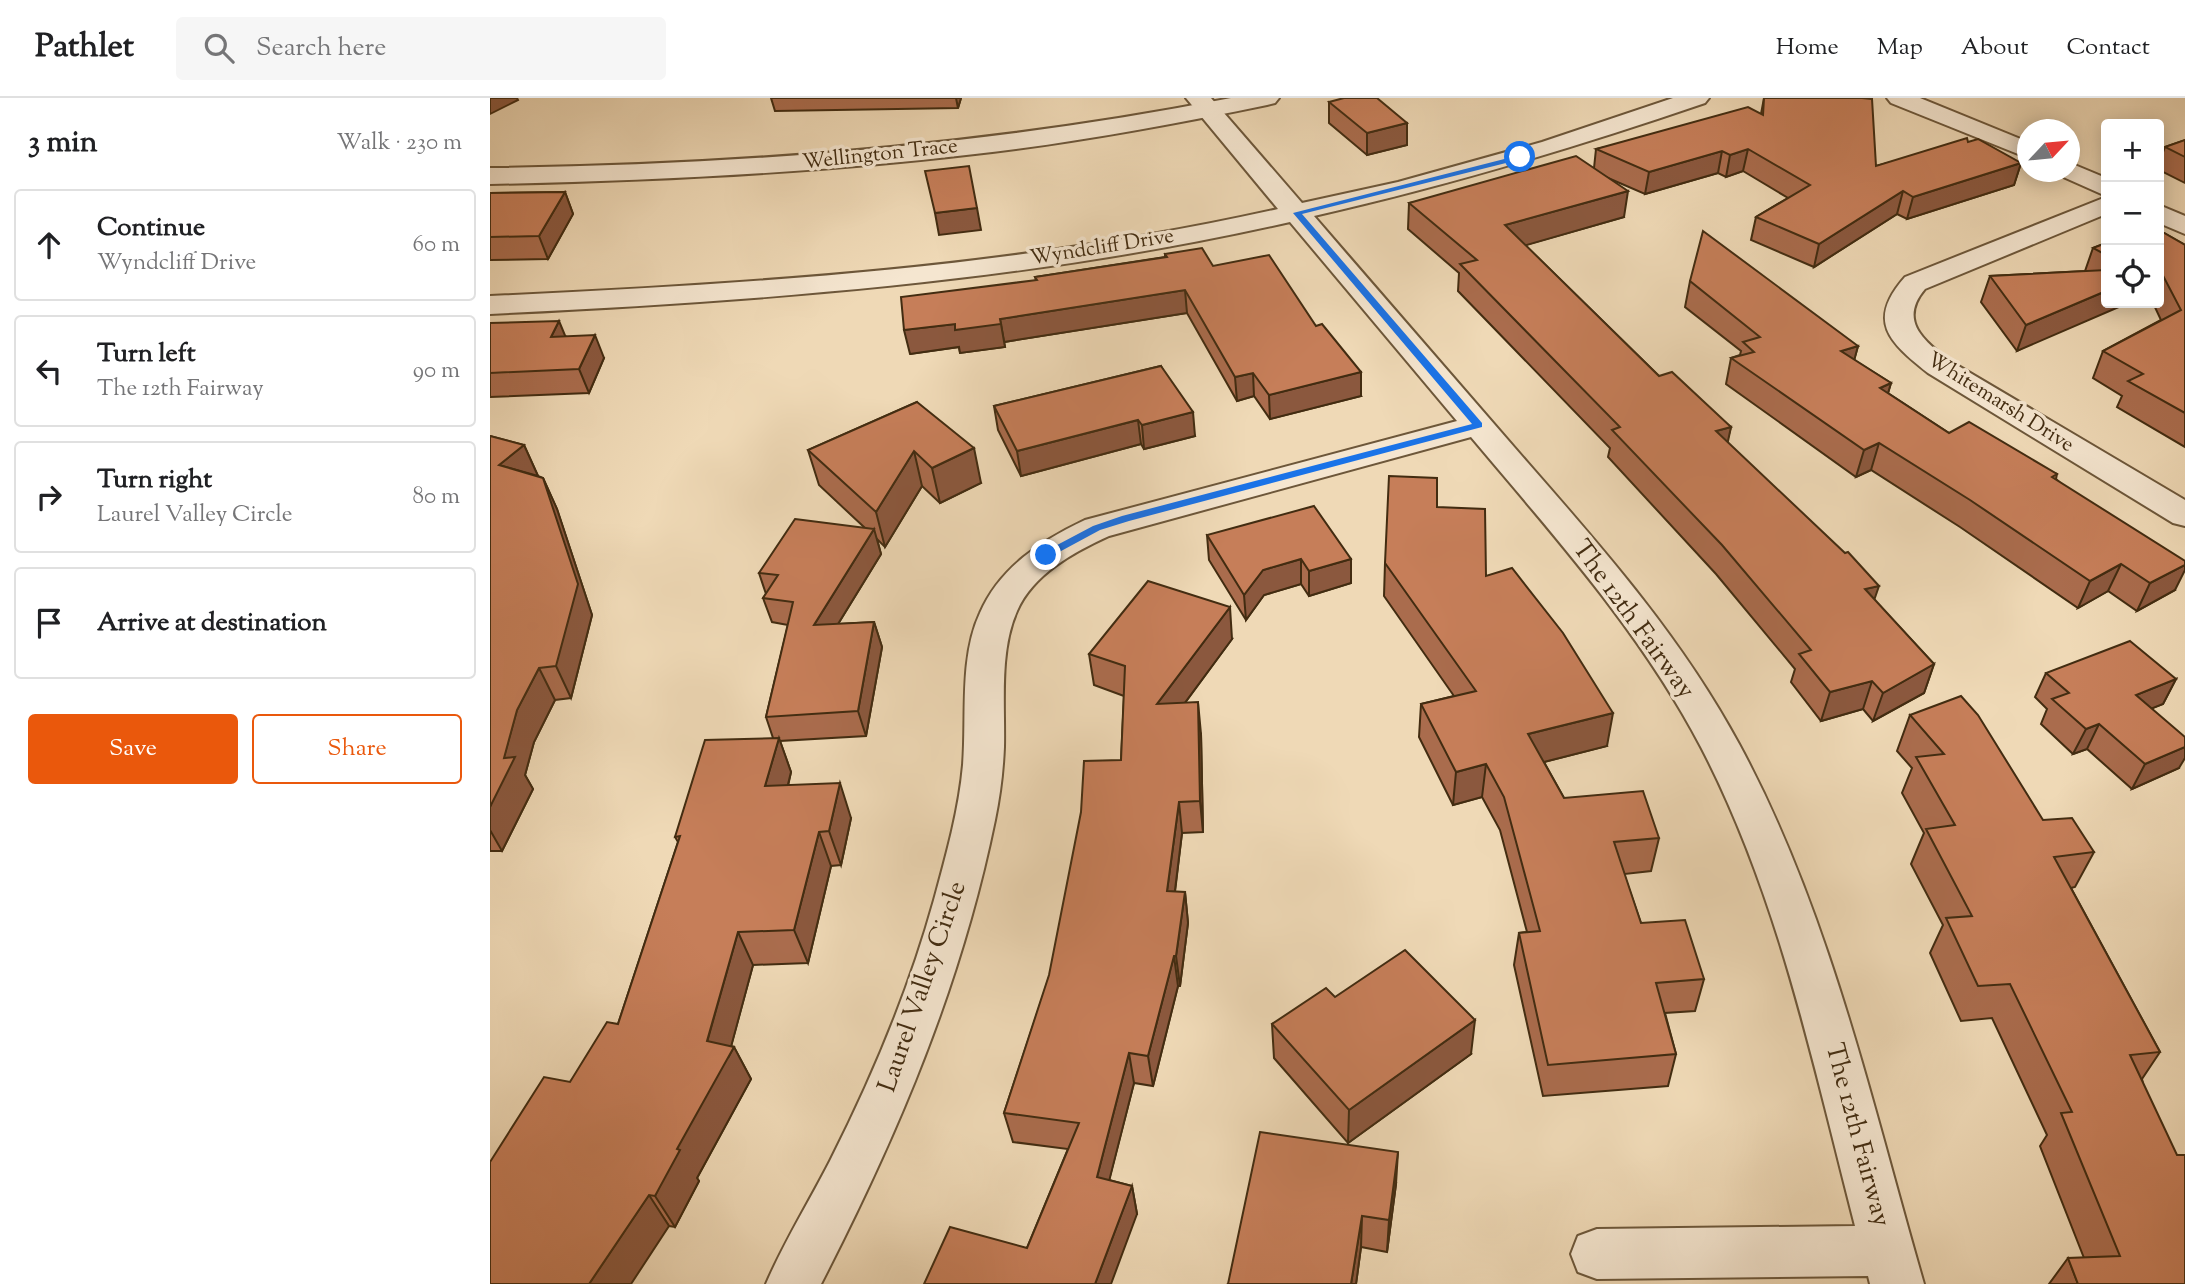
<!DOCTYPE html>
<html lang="en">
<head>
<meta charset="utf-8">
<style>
  :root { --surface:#fff; --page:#f6f6f6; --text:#202124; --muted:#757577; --line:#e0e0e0; --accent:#ea580c }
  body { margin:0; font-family:"Sorts Mill Goudy",serif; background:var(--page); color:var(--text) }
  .controls { position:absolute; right:21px; top:21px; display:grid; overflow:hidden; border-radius:7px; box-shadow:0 4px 18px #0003 }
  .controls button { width:63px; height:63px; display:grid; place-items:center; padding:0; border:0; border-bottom:2px solid var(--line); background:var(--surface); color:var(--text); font:35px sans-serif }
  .compass { position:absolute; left:1527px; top:21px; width:63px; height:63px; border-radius:50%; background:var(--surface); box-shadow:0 4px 18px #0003; rotate:64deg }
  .stop { position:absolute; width:21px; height:21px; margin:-16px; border:5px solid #1a73e8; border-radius:50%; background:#fff }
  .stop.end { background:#1a73e8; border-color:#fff; box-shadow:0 2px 7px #0008 }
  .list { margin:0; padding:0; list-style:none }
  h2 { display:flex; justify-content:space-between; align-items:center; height:91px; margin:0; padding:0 28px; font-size:30px }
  h2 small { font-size:23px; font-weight:400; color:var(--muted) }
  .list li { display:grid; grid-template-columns:46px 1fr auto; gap:21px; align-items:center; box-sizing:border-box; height:112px; margin:0 14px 14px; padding:0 14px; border:2px solid var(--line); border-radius:7px }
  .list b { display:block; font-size:26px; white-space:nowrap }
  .list p { margin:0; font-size:23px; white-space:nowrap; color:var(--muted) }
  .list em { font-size:23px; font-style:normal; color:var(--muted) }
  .actions { display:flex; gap:14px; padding:21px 28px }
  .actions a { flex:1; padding:16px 0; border:2px solid var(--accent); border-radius:7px; text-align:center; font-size:24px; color:var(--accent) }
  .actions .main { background:var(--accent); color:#fff }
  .icon { flex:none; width:38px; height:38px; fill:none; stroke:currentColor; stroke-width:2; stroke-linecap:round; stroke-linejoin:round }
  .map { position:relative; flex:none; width:1695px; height:1186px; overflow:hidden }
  header { display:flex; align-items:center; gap:42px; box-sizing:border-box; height:98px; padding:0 35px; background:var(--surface); border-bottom:2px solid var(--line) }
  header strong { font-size:33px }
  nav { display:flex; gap:38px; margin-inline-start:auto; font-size:24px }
  .search { width:490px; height:63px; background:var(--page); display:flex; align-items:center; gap:18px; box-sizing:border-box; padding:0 24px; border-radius:7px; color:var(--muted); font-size:26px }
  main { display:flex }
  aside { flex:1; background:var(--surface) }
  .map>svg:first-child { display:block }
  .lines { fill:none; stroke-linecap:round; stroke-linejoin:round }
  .minor-casing { stroke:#6d573a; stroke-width:4 }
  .tertiary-casing { stroke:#6d573a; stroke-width:4 }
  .minor { fill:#f5e6d0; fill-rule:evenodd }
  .tertiary { fill:#f5e6d0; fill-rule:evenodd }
  .wall { fill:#aa6c4d; stroke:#422c11; stroke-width:2 }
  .shaded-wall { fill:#8b583e; stroke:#422c11; stroke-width:2 }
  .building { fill:#c67e59; stroke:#422c11; stroke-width:2 }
  .route { fill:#1a73e8 }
  .labels { text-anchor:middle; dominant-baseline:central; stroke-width:7; stroke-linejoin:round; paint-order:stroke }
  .far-street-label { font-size:21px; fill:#422c11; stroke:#f5e6d0 }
  .street-label { font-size:26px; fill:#422c11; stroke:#f5e6d0 }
</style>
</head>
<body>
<header>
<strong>Pathlet</strong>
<div class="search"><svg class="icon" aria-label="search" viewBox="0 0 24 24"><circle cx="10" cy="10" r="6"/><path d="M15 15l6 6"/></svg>Search here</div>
<nav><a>Home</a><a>Map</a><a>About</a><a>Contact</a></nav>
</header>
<main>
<aside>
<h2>3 min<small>Walk · 230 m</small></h2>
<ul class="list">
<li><svg class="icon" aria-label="ahead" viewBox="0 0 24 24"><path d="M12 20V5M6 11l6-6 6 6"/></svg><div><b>Continue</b><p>Wyndcliff Drive</p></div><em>60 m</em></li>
<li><svg class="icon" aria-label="left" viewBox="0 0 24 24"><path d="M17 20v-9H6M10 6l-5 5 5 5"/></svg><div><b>Turn left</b><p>The 12th Fairway</p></div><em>90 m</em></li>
<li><svg class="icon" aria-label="right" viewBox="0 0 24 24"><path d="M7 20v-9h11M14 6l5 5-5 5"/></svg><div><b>Turn right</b><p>Laurel Valley Circle</p></div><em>80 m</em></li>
<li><svg class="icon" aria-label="arrive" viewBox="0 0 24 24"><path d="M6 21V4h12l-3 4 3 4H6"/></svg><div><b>Arrive at destination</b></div></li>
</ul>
<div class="actions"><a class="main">Save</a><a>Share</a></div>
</aside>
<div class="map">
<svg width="1695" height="1186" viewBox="0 0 1695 1186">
  <rect width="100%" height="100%" fill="#efd9b6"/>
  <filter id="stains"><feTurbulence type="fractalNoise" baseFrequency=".00286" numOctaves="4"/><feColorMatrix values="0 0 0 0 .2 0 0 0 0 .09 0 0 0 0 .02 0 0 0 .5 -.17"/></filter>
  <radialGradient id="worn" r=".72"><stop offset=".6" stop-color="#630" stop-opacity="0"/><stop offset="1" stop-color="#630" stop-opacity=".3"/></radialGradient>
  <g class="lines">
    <g class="minor-casing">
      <g id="minor">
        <path d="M696,0H721L812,105L908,84L1052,44L1183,0H1219L1215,5C1086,49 957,88 824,118C895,201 967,283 1038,365C1116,454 1193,542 1249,646C1340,814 1381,1003 1434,1186H1380L1378,1178L1107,1181L1088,1174L1081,1156L1088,1138L1107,1131L1365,1128C1323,966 1289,799 1211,649C1151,534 1064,438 981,339L619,438C584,454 543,476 527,513C509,553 515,606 514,649C513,674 510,698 505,722C471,888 408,1036 331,1186H276C294,1144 319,1104 340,1063C382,980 419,892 444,802C456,758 469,712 473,667C477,618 469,560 490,515C510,469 551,443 595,422L967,323L800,124C537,184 268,203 0,216V198C264,186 530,169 788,111Z"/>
        <path d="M1397,0H1430L1538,44V60L1401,5Z"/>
        <path d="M1580,65L1616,80V98L1571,78L1567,74H1580Z"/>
        <path d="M1616,99V116L1435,191C1408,223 1434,243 1460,263L1695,402V428L1683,425L1438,275C1399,244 1376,223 1415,179Z"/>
        <path d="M1669,107L1695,118V136L1669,125Z"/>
      </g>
    </g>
    <g class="tertiary-casing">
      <path id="tertiary" d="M741,0H789L785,5L777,7C680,27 583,45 485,56C324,75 162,83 0,86V70C249,67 496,48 741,0Z"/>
    </g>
    <use href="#minor" class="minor"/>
    <use href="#tertiary" class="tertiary"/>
  </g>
  <g class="wall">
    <path d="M281,0H471L468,10L285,13Z"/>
    <path d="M1274,0L1386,68L1478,44L1531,65L1524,87L1417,121L1407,116L1324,169L1261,142L1266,119L1298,100L1253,73L1236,79L1228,75L1155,96L1118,80L1134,119L1035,147L1169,278L1241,329L1237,344L1444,566L1434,595L1383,623L1373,611L1331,623L1301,584L1305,571L1226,476L1118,359L1120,350L968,193L969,175L918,131L919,105L1104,70L1106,51L1271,16Z"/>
    <path d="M839,4L917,25V47L877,57L839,25Z"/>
    <path d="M1695,42V85L1669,72V65L1675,49Z"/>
    <path d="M75,94L83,116L58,161L0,162V95Z"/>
    <path d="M1669,132L1695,147V349L1627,309L1632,298L1603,280L1613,253L1671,222L1663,205H1669Z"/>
    <path d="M1616,145V205L1527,253L1491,204L1500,178L1595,173L1603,150Z"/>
    <path d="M675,156L723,168L871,298L780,321L764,298L747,303L697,215L514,244L515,249L470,255L469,249L420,256L546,182L545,179L675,159Z"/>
    <path d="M1200,183L1368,248L1364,262L1401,285L1398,295L1459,335L1567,376L1566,381L1685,492L1647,513L1618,493L1588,510L1470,429L1381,372L1366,379L1236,286L1241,260L1250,257L1251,253L1195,209Z"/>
    <path d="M0,225L75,238L114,260L99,295L0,299Z"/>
    <path d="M671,268L705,338L654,351L651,346L531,378L508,332L504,308Z"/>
    <path d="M427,304L491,385L450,405L432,388L395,449L387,441L391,456L348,526L384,524L392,549L376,638L290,643L301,674L298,688L361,720L351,767L341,768L318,865L263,867L241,948L244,949L261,981L207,1080L209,1083L185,1129L179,1128L80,984L128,926L188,744L185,739L283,640L276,619L298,527L282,524L273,500L276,496L269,475L375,430L329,387L318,352Z"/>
    <path d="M0,338L34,347L48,378L53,380L67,411L102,517L81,600L65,602L44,644L35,677L43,691L12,753H0Z"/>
    <path d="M947,409L1117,648L1054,664L1074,700L1169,740L1161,773L1134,776L1151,825L1214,881L1205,913L1175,915L1186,956L1178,988L1053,998L1024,867L1029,835L1037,834L1010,732L992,699L963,707L929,639L931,606L964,598L894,498L895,465Z"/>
    <path d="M717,437L861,461V485L819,498L811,486L774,497L756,522L719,462Z"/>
    <path d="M742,541L695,605L711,636L713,734L692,735L685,794H695L698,825L690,888H688L663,988L644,985L619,1082L642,1088L647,1116L537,1150L578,1051L523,1044L514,1015L631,662L634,598L604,587L599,556Z"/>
    <path d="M1556,575L1686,581L1673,606L1662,610L1689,670L1642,691L1597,651L1583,656L1551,626L1557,611L1545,599Z"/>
    <path d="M1420,617L1553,722L1604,754L1585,789L1581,790L1670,954L1652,981L1695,1186L1594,1160L1550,1048L1557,1037L1502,920L1471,923L1440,855L1453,827L1421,766L1434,735L1412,695L1422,670L1407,653Z"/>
    <path d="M845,899L981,956L858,1045L784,960L782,926Z"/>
    <path d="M906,1086L897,1154L871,1149L866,1186H738Z"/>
    <path d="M1578,1160L1588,1186H1559Z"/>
  </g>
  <g class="shaded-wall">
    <path d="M0,0H27L28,2L0,16Z"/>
    <path d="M466,0H471L468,10Z"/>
    <path d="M917,25V47L877,57V35Z"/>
    <path d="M1258,51L1253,73L1236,79L1240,57Z"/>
    <path d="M1232,53L1228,75L1155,96L1159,74Z"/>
    <path d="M1531,65L1524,87L1417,121L1423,99Z"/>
    <path d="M1138,93L1134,119L1012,154L1015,127Z"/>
    <path d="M1413,93L1407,116L1324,169L1329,146Z"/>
    <path d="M75,94L83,116L58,161L49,138Z"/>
    <path d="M487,110L491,132L449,137L445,115Z"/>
    <path d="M695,192L697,215L514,244L510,221Z"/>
    <path d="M1616,193V205H1638L1527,253L1536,227Z"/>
    <path d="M69,223L79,247L61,239Z"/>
    <path d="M465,226H511L515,249L470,255L469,249L420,256L414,232Z"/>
    <path d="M105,237L114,260L99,295L89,271Z"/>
    <path d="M1368,248L1361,274L1351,253Z"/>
    <path d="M871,274V298L780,321L779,297Z"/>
    <path d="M763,275L764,298L747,303L745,279Z"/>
    <path d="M1401,285L1393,312L1390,290Z"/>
    <path d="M703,314L705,338L654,351L652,327Z"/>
    <path d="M648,322L651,346L531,378L527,353Z"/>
    <path d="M1241,329L1235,357L1226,333Z"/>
    <path d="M1389,345L1381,372L1366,379L1374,352Z"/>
    <path d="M34,347L48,378L9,367Z"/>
    <path d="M484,350L491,385L450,405L442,370Z"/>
    <path d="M424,353L432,388L395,449L386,414Z"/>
    <path d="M53,380L67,411L102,517L81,600L66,568Z"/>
    <path d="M384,431L391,456L332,552L324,527Z"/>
    <path d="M811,461V486L774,497L756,522L754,497L773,472Z"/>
    <path d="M861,461V485L819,498V473Z"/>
    <path d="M1631,466L1618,493L1588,510L1600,483Z"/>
    <path d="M1695,467V472L1685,492L1647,513L1660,485Z"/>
    <path d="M1389,488L1379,517L1375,491Z"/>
    <path d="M740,509L742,541L671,637L667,606Z"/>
    <path d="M384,524L392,549L376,638L368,613Z"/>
    <path d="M1444,566L1434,595L1383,623L1393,595Z"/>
    <path d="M49,570L65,602L44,644L35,677L43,691L12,753L0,732V709L27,612Z"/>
    <path d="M1686,581L1673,606L1633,622L1646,597Z"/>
    <path d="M1382,583L1373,611L1331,623L1340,594Z"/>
    <path d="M708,604L711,636L713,734L710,703Z"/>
    <path d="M1123,615L1117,648L1034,669L1038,636Z"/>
    <path d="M1609,626L1597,651L1583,656L1596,631Z"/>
    <path d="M289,640L301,674L289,723L275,688Z"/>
    <path d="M1695,649V660L1689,670L1642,691L1655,666Z"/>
    <path d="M996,666L992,699L963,707L966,674Z"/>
    <path d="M350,685L361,720L351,767L339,733Z"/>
    <path d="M689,704L692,735L681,824L677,793Z"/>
    <path d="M329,734L341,768L318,865L304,832Z"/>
    <path d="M695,794L698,825L690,888L686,858Z"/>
    <path d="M248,834L263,867L238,960L244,949L261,981L207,1080L209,1083L185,1129L165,1098L187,1051Z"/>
    <path d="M684,858L688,888L663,988L658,958Z"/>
    <path d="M985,922L981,956L858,1045L859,1012Z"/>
    <path d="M639,955L644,985L613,1107L607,1079Z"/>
    <path d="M908,1054L906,1086L897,1154L899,1122Z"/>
    <path d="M642,1088L647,1116L621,1186H605Z"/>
    <path d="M159,1097L179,1128L141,1186H99Z"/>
    <path d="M872,1118L871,1149L866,1186H861Z"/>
  </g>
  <g class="building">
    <path d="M854,0H887L917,25L877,35L839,4Z"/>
    <path d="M1274,0H1372L1382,1L1386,68L1477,40L1478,44L1488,41L1531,65L1423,99L1413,93L1329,146L1266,119L1320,87L1258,51L1240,57L1232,53L1159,74L1106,51L1258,9L1273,17Z"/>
    <path d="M1695,42V59L1675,49Z"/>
    <path d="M1086,58L1138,93L1015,127L1169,278L1182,274L1241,329L1226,333L1355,455L1358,454L1389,488L1375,491L1444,566L1393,595L1382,583L1340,594L1309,556L1321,552L1232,447L1122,332L1130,329L970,166L987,162L919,105Z"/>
    <path d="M479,68L487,110L445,115L435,73Z"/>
    <path d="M75,94L49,138L0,139V95Z"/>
    <path d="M1669,132L1695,147V315L1638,283L1653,276L1613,253L1691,212L1669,170Z"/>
    <path d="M1213,133L1368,248L1351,253L1401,285L1390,290L1459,335L1479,324L1567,376L1562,379L1695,463V467L1660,485L1631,466L1600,483L1480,402L1389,345L1374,352L1241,260L1264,254L1253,244L1270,239L1200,183Z"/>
    <path d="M1616,145V157L1603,150Z"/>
    <path d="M712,150L723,168L779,157L826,228L832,226L871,274L779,297L763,275L745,279L695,192L510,221L511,226L465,232V226L414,232L411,199L547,182L545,179L677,159L675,156Z"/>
    <path d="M1616,172V193L1536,227L1500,178Z"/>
    <path d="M69,223L61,239L105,237L89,271L0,275V225Z"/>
    <path d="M671,268L703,314L652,327L648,322L527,353L504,308Z"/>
    <path d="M427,304L484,350L442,370L424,353L386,414L318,352Z"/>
    <path d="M0,338L34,347L9,367L53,380L88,486L66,568L49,570L27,612L14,660L25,659L0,709Z"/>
    <path d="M899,378L947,380V409L995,411L996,478L1022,470L1073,535L1123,615L1038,636L1074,700L1153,693L1169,740L1124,744L1151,825L1195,822L1214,881L1166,885L1186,956L1058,967L1029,835L1050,833L1014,699L996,666L966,674L931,606L986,593L895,465Z"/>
    <path d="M824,408L861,461L819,473L811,461L773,472L754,497L717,437Z"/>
    <path d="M305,421L384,431L324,527L384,524L368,613L276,619L303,504L273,500L288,477L269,475Z"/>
    <path d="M658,483L740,509L667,606L708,604L710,703L689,704L677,793L695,794L686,858H684L658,958L639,955L607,1079L642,1088L605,1186H434L460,1129L537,1150L589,1025L514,1015L559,877L591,714L594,663L631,662L635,568L599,556Z"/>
    <path d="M1640,543L1686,581L1646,597L1695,639V649L1655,666L1609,626L1596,631L1562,601L1579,595L1556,575Z"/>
    <path d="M1471,598L1488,617L1553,722L1582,720L1604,754L1564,759L1670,954L1640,957L1687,1057H1695V1186H1588L1578,1160L1630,1158L1571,1015L1582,1014L1520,886L1488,888L1456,820L1482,818L1436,731L1465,727L1426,659L1454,656L1420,617Z"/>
    <path d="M289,640L275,688L350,685L339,733L329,734L304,832L248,834L217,943L244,949L187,1051L190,1052L165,1098L159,1097L99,1186H0V1064L54,979L80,984L117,924L128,926L190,738L185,739L215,642Z"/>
    <path d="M915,852L985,922L859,1012L782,926L836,890L845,899Z"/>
    <path d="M770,1034L908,1054L899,1122L872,1118L861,1186H738Z"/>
  </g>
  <path class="route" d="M1030,57L1032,61L812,116L992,325V329L639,423L610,432L560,459H552V455L603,428L632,418L982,326L803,115Z"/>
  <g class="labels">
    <g class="far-street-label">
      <text transform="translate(390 57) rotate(-6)">Wellington Trace</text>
      <text transform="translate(612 150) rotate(-9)">Wyndcliff Drive</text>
      <text transform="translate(1510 305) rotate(32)">Whitemarsh Drive</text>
    </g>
    <g class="street-label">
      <text transform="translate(1143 522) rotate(54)">The 12th Fairway</text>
      <text transform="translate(433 889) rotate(-71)">Laurel Valley Circle</text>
      <text transform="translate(1367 1037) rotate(75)">The 12th Fairway</text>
    </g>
  </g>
  <rect width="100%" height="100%" filter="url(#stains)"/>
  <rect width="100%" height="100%" fill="url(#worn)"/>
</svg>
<div class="controls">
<button>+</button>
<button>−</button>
<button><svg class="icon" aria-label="locate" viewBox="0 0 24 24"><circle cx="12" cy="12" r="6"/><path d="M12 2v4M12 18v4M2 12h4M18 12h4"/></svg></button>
</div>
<svg class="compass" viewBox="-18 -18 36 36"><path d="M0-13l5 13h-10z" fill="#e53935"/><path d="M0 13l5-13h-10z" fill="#757577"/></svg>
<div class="stop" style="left:1030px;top:59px"></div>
<div class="stop end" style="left:556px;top:457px"></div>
</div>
</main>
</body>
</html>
